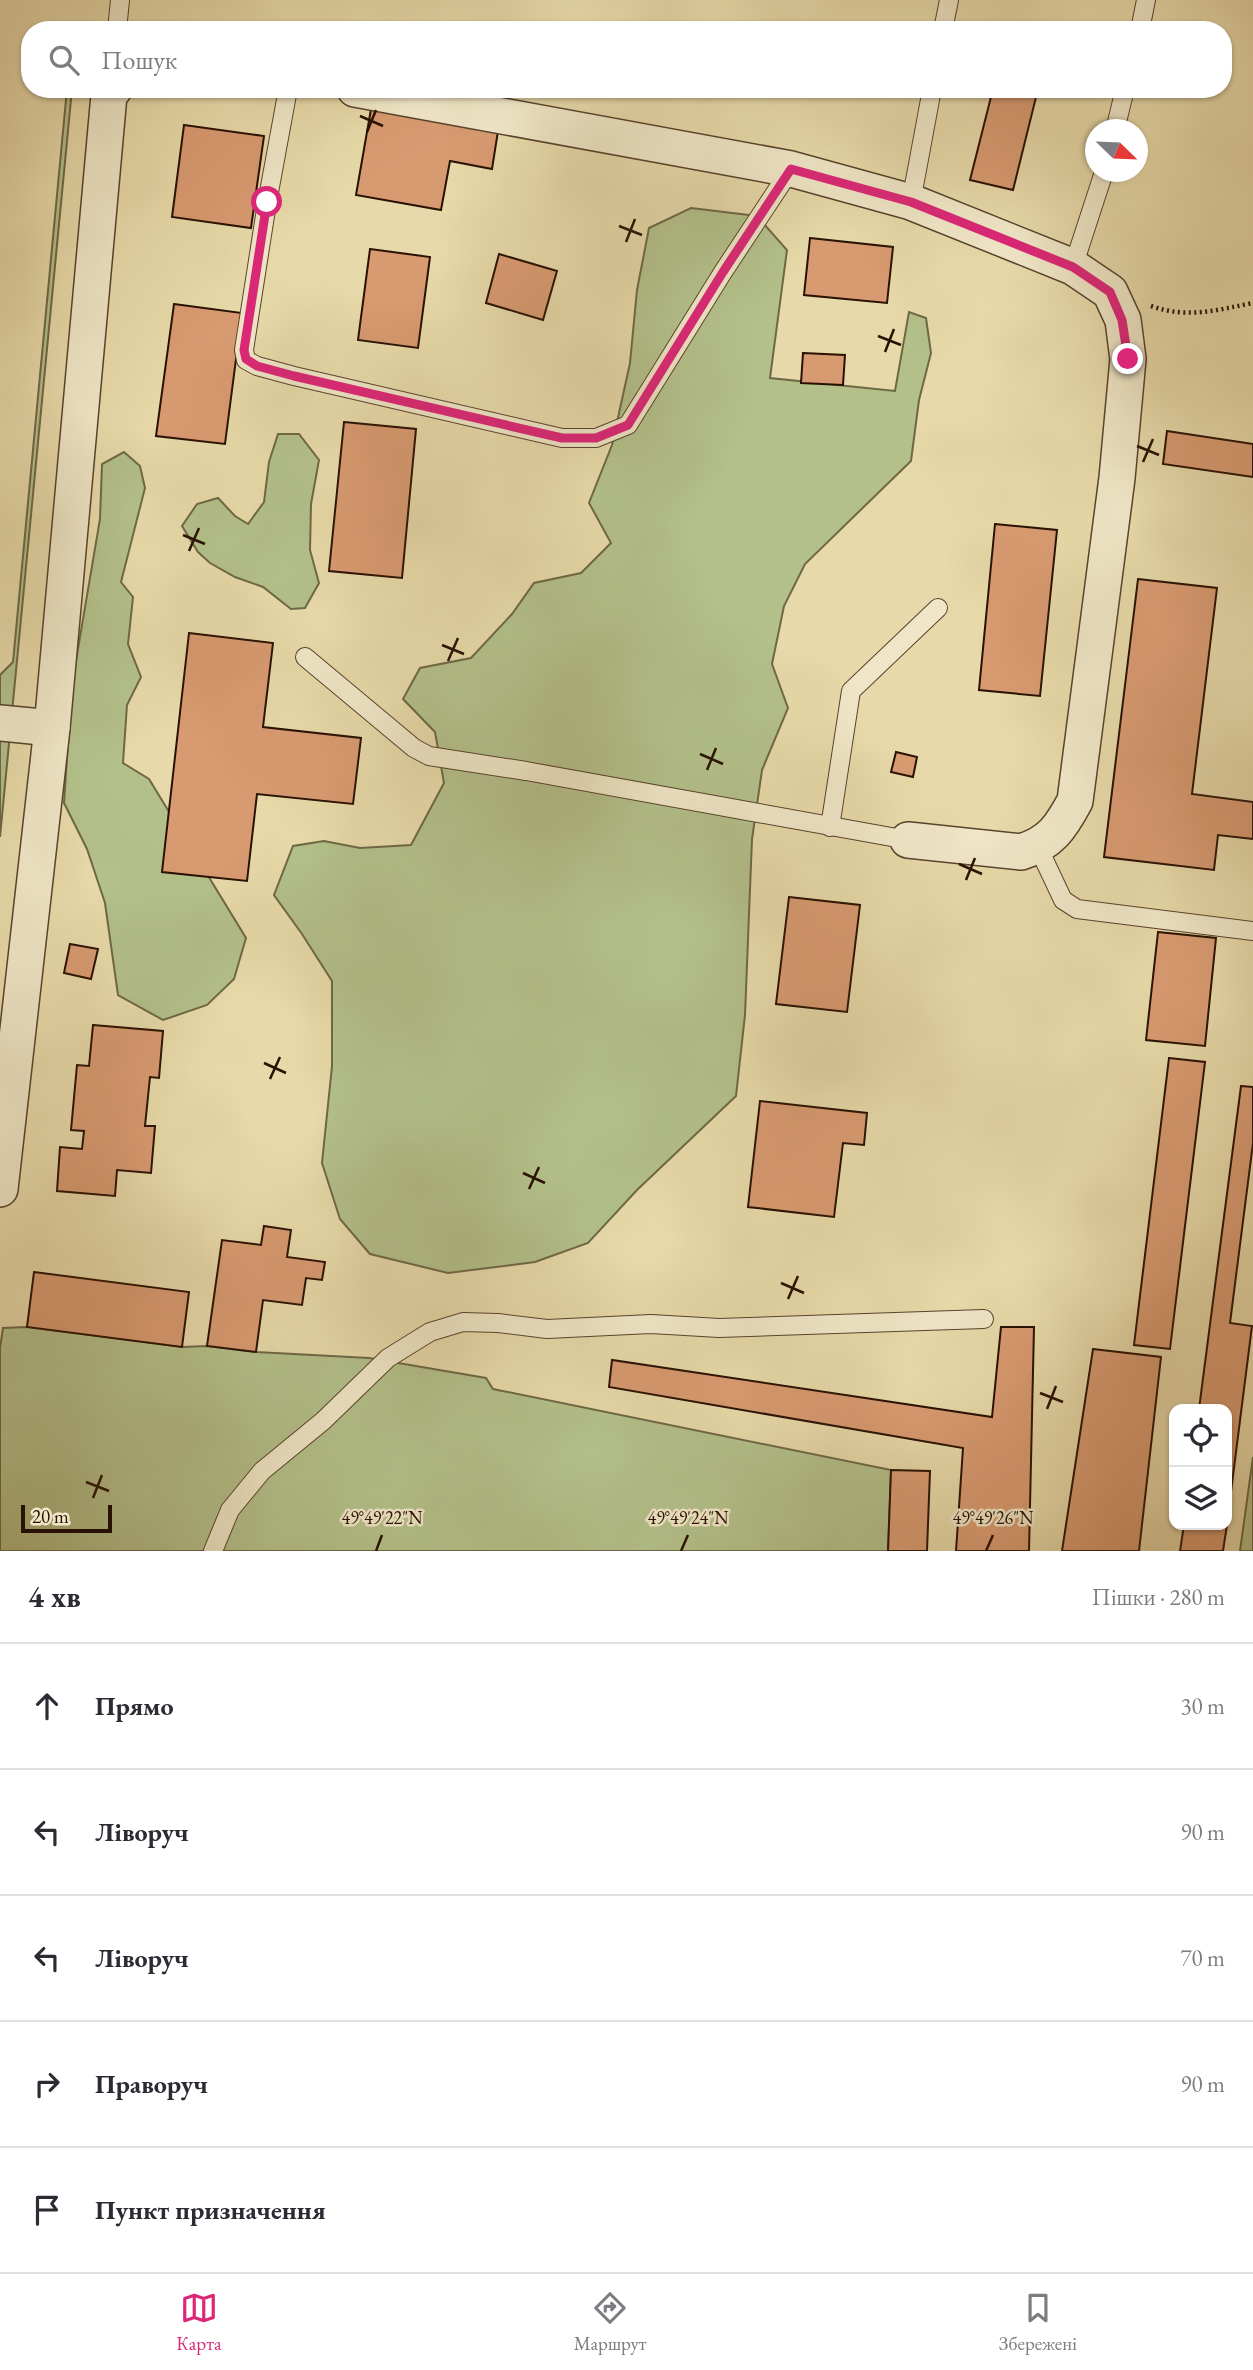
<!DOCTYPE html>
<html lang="uk">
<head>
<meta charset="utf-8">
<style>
  :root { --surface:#fff; --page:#f7f7f7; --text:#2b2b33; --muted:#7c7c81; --line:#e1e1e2; --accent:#db2777 }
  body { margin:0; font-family:"EB Garamond",serif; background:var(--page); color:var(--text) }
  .controls { position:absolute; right:21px; bottom:21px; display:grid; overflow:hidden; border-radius:14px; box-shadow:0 2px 5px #0004 }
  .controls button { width:63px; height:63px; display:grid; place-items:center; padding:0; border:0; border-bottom:2px solid var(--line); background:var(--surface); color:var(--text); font:35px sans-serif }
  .compass { position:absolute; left:1085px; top:119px; width:63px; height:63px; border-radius:50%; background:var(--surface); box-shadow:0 2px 5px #0004; rotate:113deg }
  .scale { position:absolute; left:21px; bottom:18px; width:91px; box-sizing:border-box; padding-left:7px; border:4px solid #291103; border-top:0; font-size:19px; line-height:24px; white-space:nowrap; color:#291103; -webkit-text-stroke:5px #efe6c7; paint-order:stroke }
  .stop { position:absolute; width:21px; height:21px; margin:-16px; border:5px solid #db2777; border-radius:50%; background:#fff }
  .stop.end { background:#db2777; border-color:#fff; box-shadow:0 2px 7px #0008 }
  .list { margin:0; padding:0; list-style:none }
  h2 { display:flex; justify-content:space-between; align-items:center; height:91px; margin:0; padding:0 28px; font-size:30px }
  h2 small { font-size:23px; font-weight:400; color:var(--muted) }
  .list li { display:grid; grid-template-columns:46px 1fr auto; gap:21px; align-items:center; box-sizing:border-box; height:126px; padding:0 28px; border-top:2px solid var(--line) }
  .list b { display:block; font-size:26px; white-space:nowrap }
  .list em { font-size:23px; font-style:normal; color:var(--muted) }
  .icon { flex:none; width:38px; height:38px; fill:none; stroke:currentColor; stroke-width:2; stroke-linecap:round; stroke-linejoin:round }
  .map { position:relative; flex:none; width:1253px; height:1551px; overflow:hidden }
  .search { position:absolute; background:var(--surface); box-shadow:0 2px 5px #0004; left:21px; right:21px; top:21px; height:77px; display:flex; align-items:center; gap:18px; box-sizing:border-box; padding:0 24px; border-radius:28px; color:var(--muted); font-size:26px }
  .sheet { height:721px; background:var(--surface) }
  nav { display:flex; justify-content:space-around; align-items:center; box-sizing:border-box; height:98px; border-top:2px solid var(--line); background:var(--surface); font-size:19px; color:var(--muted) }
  nav a { display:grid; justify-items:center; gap:4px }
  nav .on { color:var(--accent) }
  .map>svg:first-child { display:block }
  .green { fill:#b3c08a; stroke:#6e6846; stroke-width:2 }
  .building { fill:#d89a71; stroke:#291103; stroke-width:2 }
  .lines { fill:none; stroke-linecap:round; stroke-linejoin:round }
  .lane-casing { stroke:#58432c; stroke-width:20 }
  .street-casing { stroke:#58432c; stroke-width:38 }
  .path { stroke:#291103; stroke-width:4.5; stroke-dasharray:2 3.5; stroke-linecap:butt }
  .lane { stroke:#efe6c7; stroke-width:18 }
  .street { stroke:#efe6c7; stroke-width:35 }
  .route { stroke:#db2777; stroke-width:9 }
  .ticks { fill:none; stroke:#291103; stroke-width:2.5 }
  .ticks-label { font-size:18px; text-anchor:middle; fill:#291103; stroke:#efe6c7; stroke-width:5; stroke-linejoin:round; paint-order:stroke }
</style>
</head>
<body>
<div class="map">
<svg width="1253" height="1551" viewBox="0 0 1253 1551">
  <rect width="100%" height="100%" fill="#e7d9a9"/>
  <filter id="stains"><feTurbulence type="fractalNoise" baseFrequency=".00286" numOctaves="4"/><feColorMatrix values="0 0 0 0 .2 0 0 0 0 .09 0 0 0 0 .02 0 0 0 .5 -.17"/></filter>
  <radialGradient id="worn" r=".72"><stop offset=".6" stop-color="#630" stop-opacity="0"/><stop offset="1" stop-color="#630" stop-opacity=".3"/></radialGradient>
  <g class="green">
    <path d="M67,89H72L0,837V675L13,662Z"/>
    <path d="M691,208L757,216L787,250L770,378L895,391L909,312L926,318L931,353L919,400L911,461L805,564L784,606L772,664L788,708L762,770L752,839L745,1015L736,1096L637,1190L588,1243L535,1262L448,1273L370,1254L340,1219L322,1163L332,1066V981L302,934L274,895L293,846L324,841L360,848L411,845L444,783L435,732L403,699L420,668L471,658L512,614L534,583L581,573L611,543L589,503L612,445L630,363L637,290L649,228Z"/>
    <path d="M278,434H299L319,460L311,504L310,550L319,583L305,608L291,609L263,587L235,577L210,563L198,552L182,526L197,504L218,498L235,516L248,524L264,502L269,462Z"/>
    <path d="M124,452L140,466L145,488L121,582L133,597L128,644L141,677L127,705L123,763L149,779L246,938L234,979L207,1005L163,1020L118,995L105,903L87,849L64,803L72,684L100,519L102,464Z"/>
    <path d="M27,1327L182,1347L207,1346L256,1352L369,1358L486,1378L493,1389L891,1470L888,1551H0V1348L3,1328Z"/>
    <path d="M1253,1457V1551H1240Z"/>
  </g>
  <g class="building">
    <path d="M993,89H1038L1013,190L970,180Z"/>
    <path d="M371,109L498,131L492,169L450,161L441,210L356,195Z"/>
    <path d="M184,125L264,136L251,228L172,217Z"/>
    <path d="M810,238L893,247L887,303L804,295Z"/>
    <path d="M370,249L430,257L418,348L358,340Z"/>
    <path d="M499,254L557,271L543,320L486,303Z"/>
    <path d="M174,304L242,313L225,444L156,436Z"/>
    <path d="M803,353L845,355L843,385L801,383Z"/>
    <path d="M344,422L416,429L402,578L329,571Z"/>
    <path d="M1167,431L1253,444V477L1163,464Z"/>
    <path d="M995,524L1057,530L1040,696L979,690Z"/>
    <path d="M1138,579L1217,588L1192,794L1253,802V839L1218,835L1214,870L1104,857Z"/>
    <path d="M189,633L273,643L263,727L361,738L353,804L257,794L247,881L162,872Z"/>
    <path d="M896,752L917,757L913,777L891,772Z"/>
    <path d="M789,897L860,905L847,1012L776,1004Z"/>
    <path d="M1158,932L1216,938L1205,1046L1146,1040Z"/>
    <path d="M70,944L98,949L91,979L64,973Z"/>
    <path d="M93,1025L163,1031L159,1078L150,1077L145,1126H155L151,1173L117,1170L115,1196L57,1191L60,1147L82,1149L84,1131L71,1130L77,1065L89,1066Z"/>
    <path d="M1169,1058L1205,1062L1170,1349L1134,1345Z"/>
    <path d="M1241,1086L1253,1087V1143L1230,1323L1252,1326L1227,1523V1409H1199Z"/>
    <path d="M760,1101L867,1113L864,1145L843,1143L834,1217L748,1207Z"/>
    <path d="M264,1226L291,1230L287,1257L325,1262L322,1280L306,1278L302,1305L263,1300L256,1352L207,1346L222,1240L261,1245Z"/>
    <path d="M34,1272L189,1292L182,1347L27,1327Z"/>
    <path d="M1001,1327H1034L1029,1551H956L963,1448L609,1387L612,1360L992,1417Z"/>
    <path d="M1093,1349L1161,1357L1139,1551H1062Z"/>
    <path d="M891,1470L930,1471L927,1551H888Z"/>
    <path d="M1184,1525H1227L1223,1551H1180Z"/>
  </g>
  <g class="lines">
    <g class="lane-casing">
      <g id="lane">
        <path d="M117,30L120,0"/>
        <path d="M943,30L949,0"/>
        <path d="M1140,30L1146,0"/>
        <path d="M288,89L267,203L244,350L246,360L257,366L294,376L562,438H596L628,425L723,272L791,169"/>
        <path d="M1115,130L1125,89"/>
        <path d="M911,202L932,89"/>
        <path d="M1073,267L1104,172"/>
        <path d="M305,657L414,748L429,756L526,771L908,840"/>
        <path d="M830,827L851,691L938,608"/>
        <path d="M1038,847L1063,900L1077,909L1253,931"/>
        <path d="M213,1551L230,1510L262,1471L323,1421L388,1358L430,1332L463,1322L498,1323L547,1329L651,1324L719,1328L984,1319"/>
      </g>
    </g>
    <g class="street-casing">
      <g id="street">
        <path d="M355,89L791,169L911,202L1073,267L1110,292L1123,320L1128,359L1117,478L1075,801C1061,827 1051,843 1021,852L908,840"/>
        <path d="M0,723L52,728"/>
        <path d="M0,1189L52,728L109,95L114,89"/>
      </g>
    </g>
    <path class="path" d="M1151,306C1188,319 1216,310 1253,303"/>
    <use href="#lane" class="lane"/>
    <use href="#street" class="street"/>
  </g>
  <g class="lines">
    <path class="route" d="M267,202L244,350L246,359L257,366L294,376L562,438H596L628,425L723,272L791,169L911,202L1073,267L1110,292L1122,320L1128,359"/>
  </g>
  <path class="ticks" d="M360,116L383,126M367,132L376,110M619,226L642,235M626,242L635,219M878,336L901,345M885,352L894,329M1137,446L1159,455M1143,462L1153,439M183,535L205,544M189,551L199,528M442,645L464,654M448,661L458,638M700,754L723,764M707,770L716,748M959,864L982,874M966,880L975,858M264,1063L286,1073M270,1079L280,1057M523,1173L545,1183M529,1189L539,1167M781,1283L804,1293M788,1299L798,1276M1040,1393L1063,1402M1047,1409L1056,1386M86,1482L109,1491M93,1498L102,1475M376,1551L382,1535M681,1551L688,1535M986,1551L993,1535"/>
  <g class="ticks-label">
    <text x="382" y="1524">49°49'22"N</text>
    <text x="688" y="1524">49°49'24"N</text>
    <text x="993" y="1524">49°49'26"N</text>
  </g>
  <rect width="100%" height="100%" filter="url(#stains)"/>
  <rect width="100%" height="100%" fill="url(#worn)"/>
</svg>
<div class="controls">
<button><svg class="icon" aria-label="locate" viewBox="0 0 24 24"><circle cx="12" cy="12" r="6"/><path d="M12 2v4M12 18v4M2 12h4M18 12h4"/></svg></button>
<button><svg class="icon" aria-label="layers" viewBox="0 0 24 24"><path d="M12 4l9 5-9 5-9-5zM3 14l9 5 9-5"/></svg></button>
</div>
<svg class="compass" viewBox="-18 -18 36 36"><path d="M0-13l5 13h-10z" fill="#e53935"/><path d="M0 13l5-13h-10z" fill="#7c7c81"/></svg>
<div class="scale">20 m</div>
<div class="stop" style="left:267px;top:202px"></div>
<div class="stop end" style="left:1128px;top:359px"></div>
<div class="search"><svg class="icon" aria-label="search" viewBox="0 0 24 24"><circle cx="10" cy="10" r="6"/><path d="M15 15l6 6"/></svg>Пошук</div>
</div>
<section class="sheet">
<h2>4 хв<small>Пішки · 280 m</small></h2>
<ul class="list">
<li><svg class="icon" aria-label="ahead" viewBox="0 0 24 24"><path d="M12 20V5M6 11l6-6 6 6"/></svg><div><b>Прямо</b></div><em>30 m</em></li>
<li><svg class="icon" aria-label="left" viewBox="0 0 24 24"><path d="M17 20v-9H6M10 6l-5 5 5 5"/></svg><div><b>Ліворуч</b></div><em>90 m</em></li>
<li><svg class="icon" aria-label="left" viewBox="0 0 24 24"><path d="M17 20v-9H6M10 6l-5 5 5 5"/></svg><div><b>Ліворуч</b></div><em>70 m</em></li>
<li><svg class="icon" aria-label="right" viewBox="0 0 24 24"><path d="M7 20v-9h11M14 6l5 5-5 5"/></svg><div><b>Праворуч</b></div><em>90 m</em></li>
<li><svg class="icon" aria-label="arrive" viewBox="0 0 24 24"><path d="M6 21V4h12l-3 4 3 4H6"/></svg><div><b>Пункт призначення</b></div></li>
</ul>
</section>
<nav>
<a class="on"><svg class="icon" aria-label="map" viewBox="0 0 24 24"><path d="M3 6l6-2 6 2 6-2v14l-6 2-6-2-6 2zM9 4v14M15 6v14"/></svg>Карта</a>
<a><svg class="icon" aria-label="directions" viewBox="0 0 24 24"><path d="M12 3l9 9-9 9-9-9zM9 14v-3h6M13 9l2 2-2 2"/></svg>Маршрут</a>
<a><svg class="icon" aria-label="saved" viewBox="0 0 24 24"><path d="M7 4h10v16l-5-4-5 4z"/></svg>Збережені</a>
</nav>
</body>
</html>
